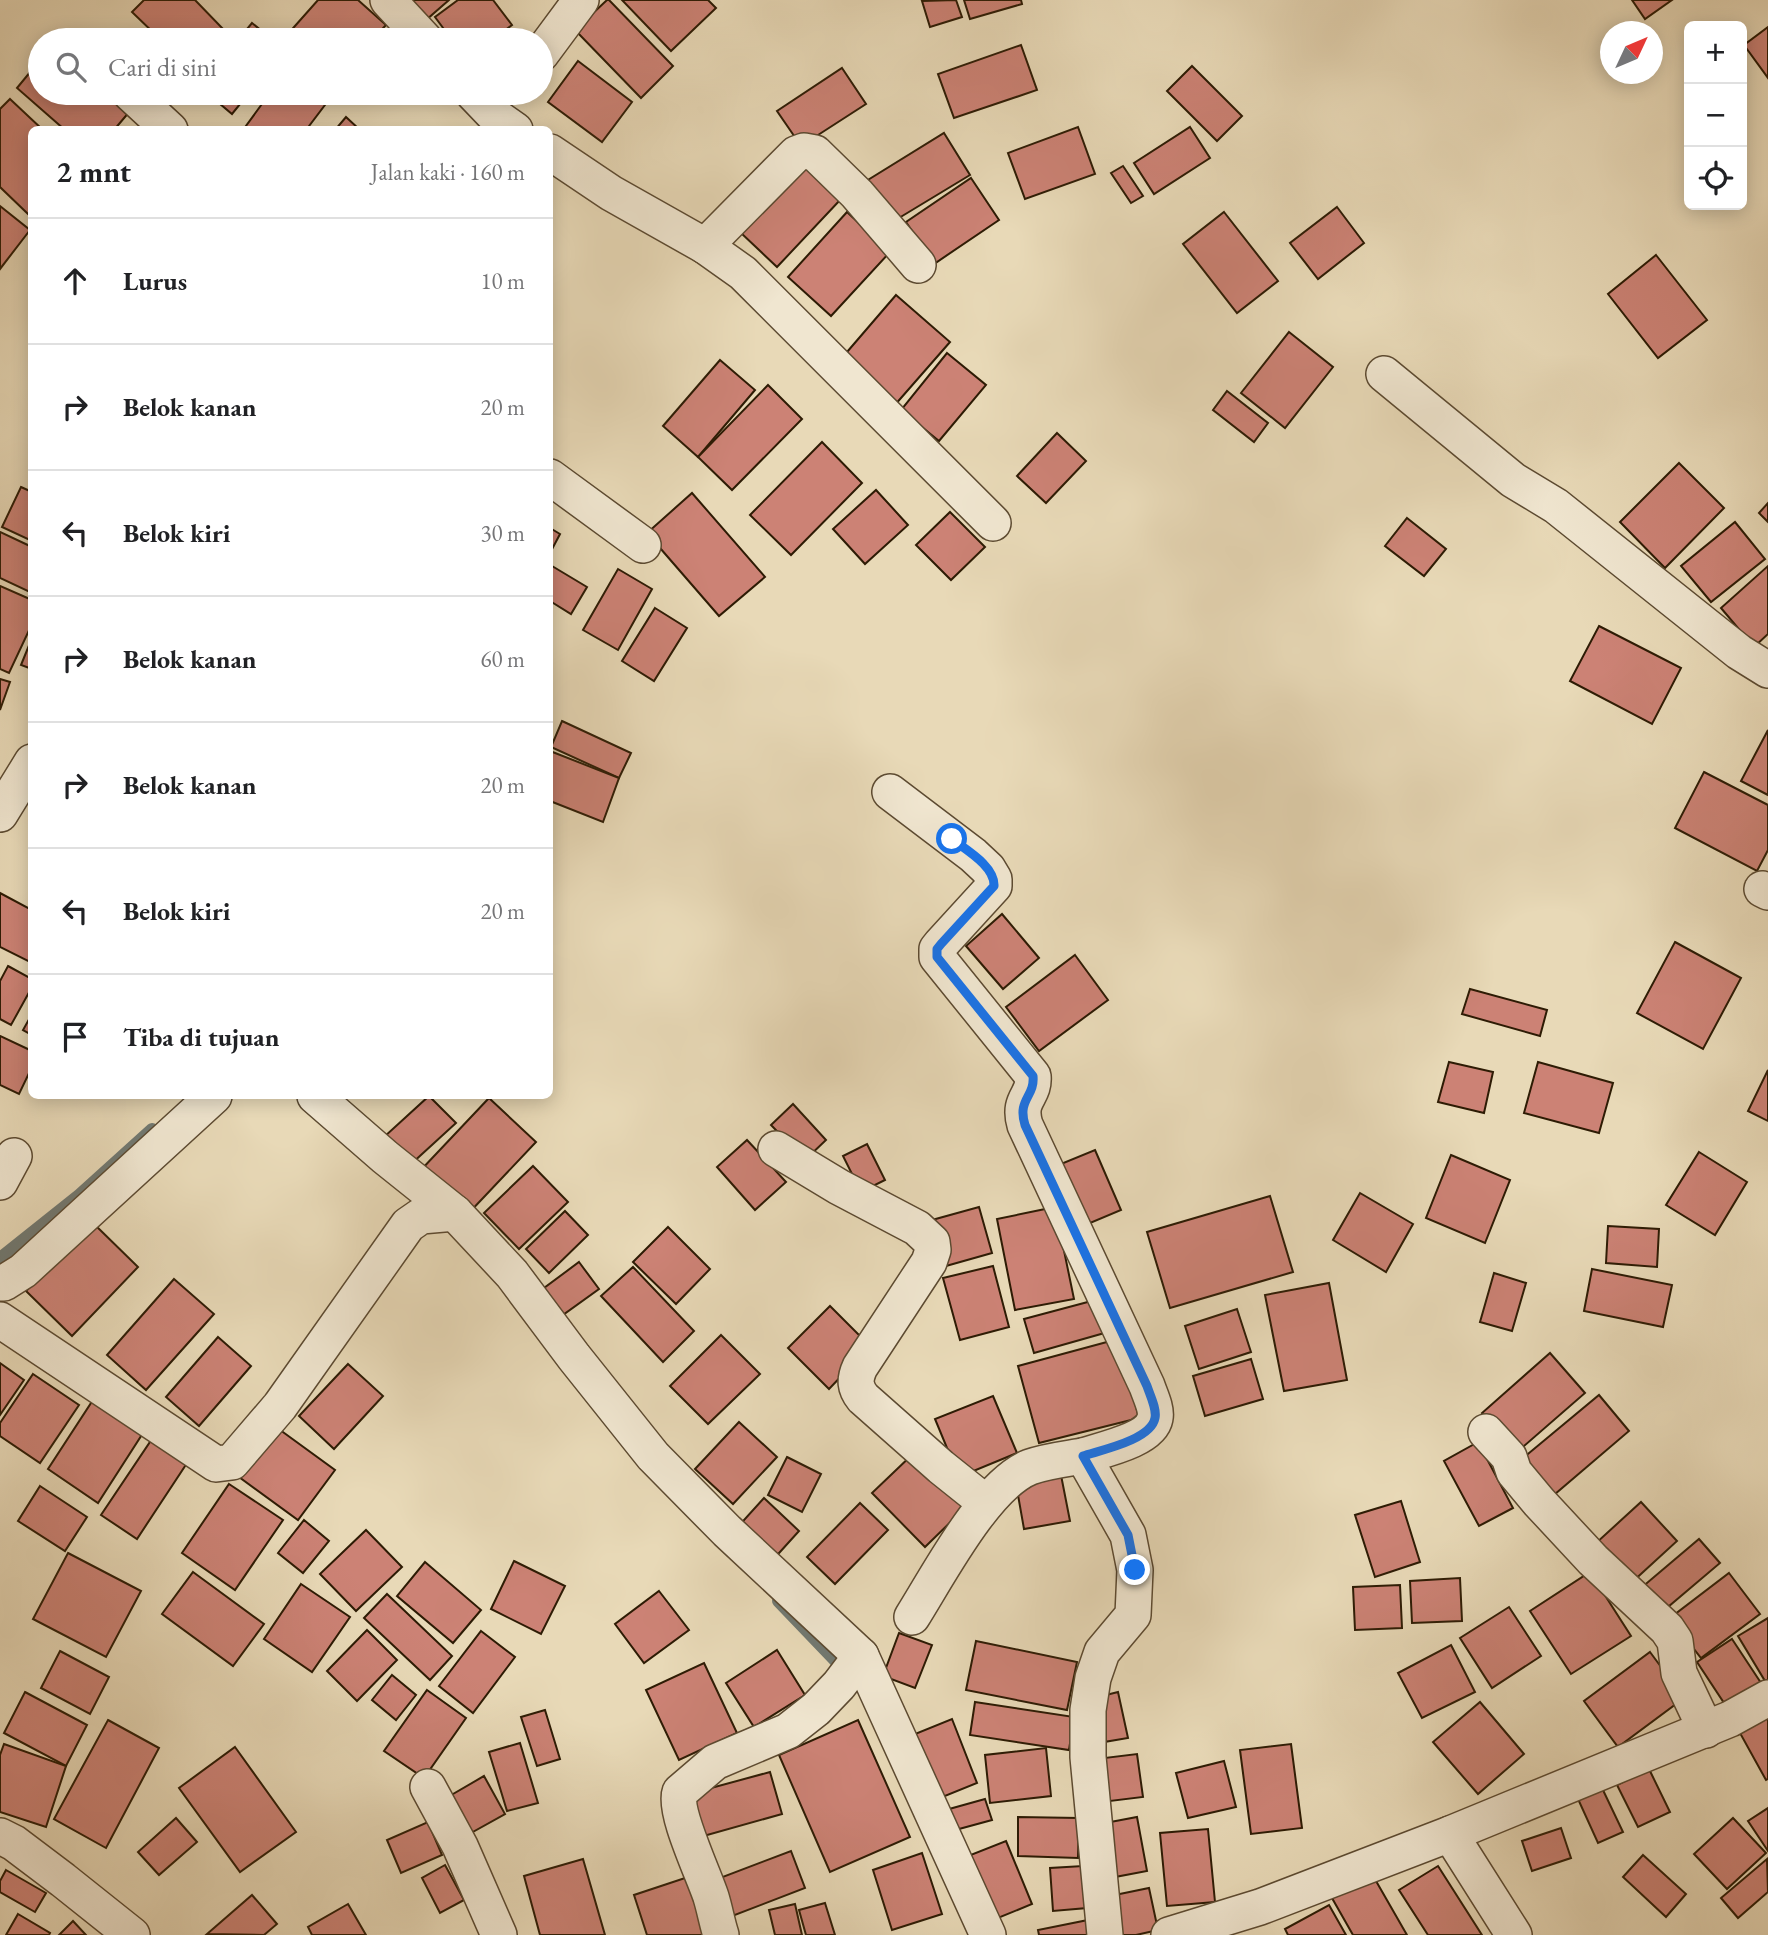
<!DOCTYPE html>
<html lang="id">
<head>
<meta charset="utf-8">
<style>
  :root { --surface:#fff; --page:#f6f6f6; --text:#202124; --muted:#757577; --line:#e0e0e0 }
  body { margin:0; font-family:"EB Garamond",serif; background:var(--page); color:var(--text) }
  .controls { position:absolute; right:21px; top:21px; display:grid; overflow:hidden; border-radius:10px; box-shadow:0 4px 18px #0003 }
  .controls button { width:63px; height:63px; display:grid; place-items:center; padding:0; border:0; border-bottom:2px solid var(--line); background:var(--surface); color:var(--text); font:35px sans-serif }
  .compass { position:absolute; left:1600px; top:21px; width:63px; height:63px; border-radius:50%; background:var(--surface); box-shadow:0 4px 18px #0003; rotate:46deg }
  .stop { position:absolute; width:21px; height:21px; margin:-16px; border:5px solid #1a73e8; border-radius:50%; background:#fff }
  .stop.end { background:#1a73e8; border-color:#fff; box-shadow:0 2px 7px #0008 }
  .list { margin:0; padding:0; list-style:none }
  h2 { display:flex; justify-content:space-between; align-items:center; height:91px; margin:0; padding:0 28px; font-size:30px }
  h2 small { font-size:23px; font-weight:400; color:var(--muted) }
  .list li { display:grid; grid-template-columns:46px 1fr auto; gap:21px; align-items:center; box-sizing:border-box; height:126px; padding:0 28px; border-top:2px solid var(--line) }
  .list b { display:block; font-size:26px; white-space:nowrap }
  .list em { font-size:23px; font-style:normal; color:var(--muted) }
  .icon { flex:none; width:38px; height:38px; fill:none; stroke:currentColor; stroke-width:2; stroke-linecap:round; stroke-linejoin:round }
  .map { position:relative; flex:none; width:1768px; height:1935px; overflow:hidden }
  .search { position:absolute; background:var(--surface); box-shadow:0 4px 18px #0003; left:28px; top:28px; width:525px; height:77px; display:flex; align-items:center; gap:18px; box-sizing:border-box; padding:0 24px; border-radius:38px; color:var(--muted); font-size:26px }
  .panel { position:absolute; background:var(--surface); box-shadow:0 4px 18px #0003; left:28px; top:126px; width:525px; height:973px; border-radius:10px }
  .map>svg:first-child { display:block }
  .lines { fill:none; stroke-linecap:round; stroke-linejoin:round }
  .stream { stroke:#717972; stroke-width:12 }
  .building { fill:#cc8275; stroke:#2d1b04; stroke-width:2 }
  .minor-casing { stroke:#5c4a31; stroke-width:38 }
  .minor { stroke:#f0e6d0; stroke-width:35 }
  .route { stroke:#1a73e8; stroke-width:9 }
</style>
</head>
<body>
<div class="map">
<svg width="1768" height="1935" viewBox="0 0 1768 1935">
  <rect width="100%" height="100%" fill="#e8d9b7"/>
  <filter id="stains"><feTurbulence type="fractalNoise" baseFrequency=".00286" numOctaves="4"/><feColorMatrix values="0 0 0 0 .2 0 0 0 0 .09 0 0 0 0 .02 0 0 0 .5 -.17"/></filter>
  <radialGradient id="worn" r=".72"><stop offset=".6" stop-color="#630" stop-opacity="0"/><stop offset="1" stop-color="#630" stop-opacity=".3"/></radialGradient>
  <g class="lines">
    <g class="stream">
      <path d="M0,1258L79,1195L152,1129"/>
      <path d="M778,1601L845,1671"/>
    </g>
  </g>
  <g class="building">
    <path d="M144,0H195L225,31L216,40H161L132,12Z"/>
    <path d="M318,0H358L386,25L372,40H293L287,35Z"/>
    <path d="M408,0H449L426,20Z"/>
    <path d="M458,0H493L512,25L492,40H452L435,17Z"/>
    <path d="M607,0H609L673,66L641,98L575,30Z"/>
    <path d="M622,0H708L716,8L671,51Z"/>
    <path d="M956,0L962,17L930,27L922,1Z"/>
    <path d="M964,0H1021L1022,4L970,19Z"/>
    <path d="M1632,0H1672L1645,19Z"/>
    <path d="M252,23L273,40H238Z"/>
    <path d="M1768,27V78L1744,45Z"/>
    <path d="M1021,45L1037,90L954,118L938,74Z"/>
    <path d="M40,60V93H110L130,111L114,130H65L17,88Z"/>
    <path d="M578,61L632,102L602,142L548,102Z"/>
    <path d="M1192,66L1242,116L1217,141L1167,91Z"/>
    <path d="M842,68L866,104L801,146L777,111Z"/>
    <path d="M207,93H249L232,114Z"/>
    <path d="M270,93H334L306,130H243Z"/>
    <path d="M10,99L43,130H32V209L28,214L0,187V109Z"/>
    <path d="M346,117L360,130H335Z"/>
    <path d="M1078,127L1095,174L1025,199L1008,153Z"/>
    <path d="M1190,127L1210,158L1154,194L1134,163Z"/>
    <path d="M944,133L970,175L889,224L863,183Z"/>
    <path d="M803,165L841,199L777,267L741,233Z"/>
    <path d="M1123,166L1143,196L1131,203L1111,173Z"/>
    <path d="M971,178L999,220L934,264L906,222Z"/>
    <path d="M0,206L30,230L0,269Z"/>
    <path d="M1337,207L1364,243L1318,279L1290,243Z"/>
    <path d="M847,212L890,252L831,316L788,277Z"/>
    <path d="M1224,212L1278,281L1237,313L1183,244Z"/>
    <path d="M1656,255L1707,320L1658,358L1608,294Z"/>
    <path d="M896,295L950,342L894,406L841,359Z"/>
    <path d="M1289,332L1333,367L1285,428L1241,393Z"/>
    <path d="M947,353L986,385L939,441L901,410Z"/>
    <path d="M720,360L755,390L698,457L663,426Z"/>
    <path d="M768,385L802,419L732,490L698,457Z"/>
    <path d="M1227,391L1268,423L1254,442L1213,410Z"/>
    <path d="M1057,433L1086,461L1046,503L1017,476Z"/>
    <path d="M822,442L862,483L791,555L750,515Z"/>
    <path d="M1679,463L1724,508L1665,568L1620,522Z"/>
    <path d="M21,487L32,492V541L2,527Z"/>
    <path d="M876,490L908,525L865,564L833,529Z"/>
    <path d="M692,493L765,577L719,616L647,533Z"/>
    <path d="M1768,503V522L1759,513Z"/>
    <path d="M950,512L985,547L951,580L916,545Z"/>
    <path d="M1407,518L1446,549L1424,576L1385,546Z"/>
    <path d="M1735,522L1765,559L1711,602L1681,566Z"/>
    <path d="M550,528L560,534L550,553Z"/>
    <path d="M0,532L32,547V593L0,578Z"/>
    <path d="M552,566L587,587L571,614L550,601V571Z"/>
    <path d="M1768,566V634L1754,647L1721,608Z"/>
    <path d="M618,569L652,589L618,650L583,630Z"/>
    <path d="M0,586L32,600V624L9,673L0,669Z"/>
    <path d="M655,608L687,628L654,681L622,661Z"/>
    <path d="M1599,626L1681,668L1652,724L1570,681Z"/>
    <path d="M32,638V669L21,665Z"/>
    <path d="M0,679L10,682L0,710Z"/>
    <path d="M562,721L631,753L619,778L551,747Z"/>
    <path d="M1768,730V795L1741,781Z"/>
    <path d="M550,751L619,778L603,822L550,801Z"/>
    <path d="M1704,772L1768,805V850L1757,871L1675,828Z"/>
    <path d="M0,893L32,910V963L0,947Z"/>
    <path d="M1002,914L1039,958L1003,989L966,946Z"/>
    <path d="M1675,942L1741,978L1703,1049L1637,1013Z"/>
    <path d="M1075,955L1108,1000L1039,1051L1006,1007Z"/>
    <path d="M8,966L32,979V987L11,1025L0,1019V981Z"/>
    <path d="M1470,989L1547,1010L1540,1036L1462,1014Z"/>
    <path d="M32,1014V1035L23,1030Z"/>
    <path d="M0,1036L32,1051V1067L19,1094L0,1085Z"/>
    <path d="M1449,1062L1493,1072L1484,1113L1438,1102Z"/>
    <path d="M1538,1062L1613,1083L1599,1133L1524,1113Z"/>
    <path d="M1768,1070V1121L1748,1111Z"/>
    <path d="M429,1096L456,1123L410,1165L384,1137Z"/>
    <path d="M489,1098L536,1142L466,1216L419,1172Z"/>
    <path d="M793,1104L826,1140L805,1160L771,1125Z"/>
    <path d="M747,1140L786,1182L755,1210L717,1167Z"/>
    <path d="M867,1144L885,1180L861,1192L843,1156Z"/>
    <path d="M1095,1150L1121,1210L1083,1226L1056,1166Z"/>
    <path d="M1699,1152L1747,1182L1715,1235L1666,1205Z"/>
    <path d="M1451,1155L1510,1180L1485,1243L1426,1218Z"/>
    <path d="M533,1166L568,1202L519,1249L484,1213Z"/>
    <path d="M1360,1193L1413,1224L1386,1272L1333,1240Z"/>
    <path d="M1270,1196L1293,1272L1170,1308L1147,1232Z"/>
    <path d="M979,1207L992,1253L946,1266L932,1220Z"/>
    <path d="M1055,1207L1074,1299L1015,1310L997,1219Z"/>
    <path d="M565,1211L588,1235L549,1273L526,1249Z"/>
    <path d="M92,1222L138,1267L72,1336L26,1291Z"/>
    <path d="M1608,1226L1659,1229L1657,1267L1606,1263Z"/>
    <path d="M668,1227L710,1269L676,1304L633,1262Z"/>
    <path d="M579,1262L599,1289L560,1317L540,1291Z"/>
    <path d="M993,1266L1009,1327L960,1340L943,1278Z"/>
    <path d="M633,1267L694,1331L663,1362L601,1296Z"/>
    <path d="M1592,1269L1672,1285L1663,1327L1584,1311Z"/>
    <path d="M1494,1273L1526,1283L1512,1331L1480,1322Z"/>
    <path d="M174,1279L214,1314L146,1390L107,1355Z"/>
    <path d="M1329,1283L1347,1380L1284,1391L1265,1295Z"/>
    <path d="M1099,1299L1108,1332L1034,1353L1024,1319Z"/>
    <path d="M830,1306L870,1346L829,1389L788,1348Z"/>
    <path d="M1237,1309L1251,1352L1199,1369L1185,1326Z"/>
    <path d="M721,1335L760,1374L708,1424L670,1386Z"/>
    <path d="M218,1337L251,1366L199,1426L166,1397Z"/>
    <path d="M1118,1339L1139,1418L1039,1443L1018,1366Z"/>
    <path d="M1550,1353L1585,1393L1516,1453L1482,1413Z"/>
    <path d="M1251,1359L1263,1399L1205,1416L1193,1376Z"/>
    <path d="M0,1363L24,1380L0,1415Z"/>
    <path d="M348,1364L383,1396L334,1449L299,1416Z"/>
    <path d="M33,1374L79,1405L40,1463L0,1436V1423Z"/>
    <path d="M1599,1395L1629,1431L1548,1500L1517,1463Z"/>
    <path d="M993,1396L1017,1453L959,1477L935,1419Z"/>
    <path d="M93,1400L143,1433L98,1503L48,1469Z"/>
    <path d="M739,1422L777,1457L733,1504L695,1469Z"/>
    <path d="M276,1427L335,1470L298,1520L239,1477Z"/>
    <path d="M156,1433L191,1457L137,1539L101,1515Z"/>
    <path d="M1478,1442L1513,1508L1479,1526L1444,1461Z"/>
    <path d="M915,1452L967,1506L925,1547L872,1493Z"/>
    <path d="M787,1457L821,1474L802,1512L768,1495Z"/>
    <path d="M1060,1470L1070,1521L1024,1529L1015,1478Z"/>
    <path d="M229,1484L283,1520L235,1590L182,1553Z"/>
    <path d="M40,1486L87,1517L65,1551L18,1521Z"/>
    <path d="M764,1498L799,1531L770,1563L735,1530Z"/>
    <path d="M1401,1501L1420,1562L1375,1577L1355,1515Z"/>
    <path d="M1641,1502L1677,1541L1630,1584L1595,1544Z"/>
    <path d="M860,1503L888,1530L835,1584L807,1557Z"/>
    <path d="M304,1520L329,1541L303,1573L278,1553Z"/>
    <path d="M366,1530L402,1567L356,1611L320,1574Z"/>
    <path d="M1699,1539L1720,1563L1662,1612L1641,1588Z"/>
    <path d="M68,1553L141,1591L106,1657L33,1619Z"/>
    <path d="M514,1561L565,1586L541,1634L491,1609Z"/>
    <path d="M425,1562L481,1610L453,1643L397,1596Z"/>
    <path d="M193,1572L264,1624L233,1666L162,1614Z"/>
    <path d="M1590,1572L1631,1636L1571,1674L1530,1611Z"/>
    <path d="M1729,1573L1760,1614L1701,1658L1670,1618Z"/>
    <path d="M1460,1578L1462,1621L1412,1623L1410,1581Z"/>
    <path d="M301,1584L350,1617L312,1672L264,1639Z"/>
    <path d="M1400,1585L1402,1628L1355,1630L1353,1587Z"/>
    <path d="M659,1591L689,1630L644,1663L615,1624Z"/>
    <path d="M387,1594L452,1656L430,1680L364,1618Z"/>
    <path d="M1509,1607L1541,1656L1492,1688L1460,1638Z"/>
    <path d="M1768,1618V1686L1738,1636Z"/>
    <path d="M367,1630L397,1660L357,1701L327,1671Z"/>
    <path d="M481,1631L515,1657L473,1713L439,1686Z"/>
    <path d="M899,1633L932,1645L915,1688L883,1676Z"/>
    <path d="M1732,1639L1767,1692L1732,1715L1697,1662Z"/>
    <path d="M976,1641L1077,1662L1067,1710L966,1690Z"/>
    <path d="M1451,1645L1475,1692L1422,1718L1398,1673Z"/>
    <path d="M777,1650L805,1695L754,1727L726,1683Z"/>
    <path d="M60,1651L109,1677L90,1714L41,1688Z"/>
    <path d="M1650,1652L1684,1698L1618,1747L1584,1701Z"/>
    <path d="M704,1663L737,1733L679,1760L646,1690Z"/>
    <path d="M392,1675L416,1695L396,1720L372,1700Z"/>
    <path d="M427,1690L466,1718L424,1778L384,1751Z"/>
    <path d="M25,1692L87,1725L66,1766L4,1733Z"/>
    <path d="M1118,1692L1128,1738L1104,1742L1094,1698Z"/>
    <path d="M975,1702L1074,1717L1069,1750L970,1735Z"/>
    <path d="M1480,1702L1524,1754L1478,1794L1433,1742Z"/>
    <path d="M1768,1706V1779L1766,1780L1735,1724Z"/>
    <path d="M545,1710L560,1759L537,1766L521,1717Z"/>
    <path d="M952,1719L977,1783L940,1798L915,1734Z"/>
    <path d="M108,1720L159,1748L106,1848L54,1819Z"/>
    <path d="M858,1720L910,1837L830,1872L779,1755Z"/>
    <path d="M520,1743L538,1803L507,1811L489,1752Z"/>
    <path d="M4,1744L66,1766L46,1827L0,1812V1755Z"/>
    <path d="M1291,1744L1302,1828L1251,1834L1240,1750Z"/>
    <path d="M235,1747L296,1832L240,1872L179,1788Z"/>
    <path d="M1046,1748L1051,1796L990,1803L985,1755Z"/>
    <path d="M1137,1754L1143,1797L1102,1802L1096,1759Z"/>
    <path d="M1224,1761L1236,1807L1188,1818L1176,1773Z"/>
    <path d="M1649,1769L1670,1812L1638,1827L1617,1785Z"/>
    <path d="M770,1772L782,1814L700,1837L689,1794Z"/>
    <path d="M484,1776L505,1814L462,1838L441,1801Z"/>
    <path d="M1602,1788L1623,1832L1598,1843L1578,1799Z"/>
    <path d="M985,1799L992,1820L948,1832L942,1811Z"/>
    <path d="M1768,1808V1851L1748,1821Z"/>
    <path d="M1018,1817L1079,1818L1078,1858L1018,1856Z"/>
    <path d="M1137,1817L1147,1871L1115,1877L1105,1823Z"/>
    <path d="M176,1818L197,1842L159,1875L138,1852Z"/>
    <path d="M1733,1818L1766,1853L1727,1889L1694,1854Z"/>
    <path d="M428,1822L442,1855L401,1873L387,1840Z"/>
    <path d="M1561,1828L1571,1858L1532,1871L1522,1841Z"/>
    <path d="M1208,1829L1215,1902L1167,1906L1160,1833Z"/>
    <path d="M1006,1841L1032,1904L993,1920L968,1856Z"/>
    <path d="M791,1851L805,1888L727,1918L712,1881Z"/>
    <path d="M922,1853L942,1914L892,1930L873,1870Z"/>
    <path d="M1643,1855L1686,1894L1666,1917L1623,1877Z"/>
    <path d="M583,1859L605,1935H540L524,1876Z"/>
    <path d="M1767,1859L1768,1892L1738,1918L1721,1898Z"/>
    <path d="M445,1865L464,1900L440,1913L422,1878Z"/>
    <path d="M1083,1866L1087,1908L1053,1911L1050,1868Z"/>
    <path d="M1438,1866L1482,1935H1428L1399,1890Z"/>
    <path d="M6,1870L46,1893L35,1912L0,1892V1881Z"/>
    <path d="M1372,1874L1407,1935H1353L1332,1898Z"/>
    <path d="M691,1876L710,1935H647L634,1895Z"/>
    <path d="M1149,1888L1158,1930L1136,1935H1114L1105,1897Z"/>
    <path d="M252,1895L277,1924L264,1935L207,1934Z"/>
    <path d="M825,1903L835,1935H806L799,1910Z"/>
    <path d="M348,1904L366,1935H312L308,1927Z"/>
    <path d="M795,1904L802,1935H775L769,1910Z"/>
    <path d="M1329,1905L1346,1935H1288L1285,1929Z"/>
    <path d="M18,1914L50,1933L49,1935H6Z"/>
    <path d="M1088,1920L1091,1935H1039L1038,1930Z"/>
    <path d="M73,1921L86,1935H59Z"/>
  </g>
  <g class="lines">
    <g class="minor-casing">
      <g id="minor">
        <path d="M388,0L425,40"/>
        <path d="M541,54L581,0"/>
        <path d="M130,93L170,130"/>
        <path d="M473,93L495,116L515,130"/>
        <path d="M550,152L611,193L705,246L743,273L993,523"/>
        <path d="M705,246L796,154L804,151L815,153L857,194L918,265"/>
        <path d="M1384,374L1513,480L1556,506L1739,652L1768,670"/>
        <path d="M550,477L643,545"/>
        <path d="M890,792L973,855L988,869L994,879V886L941,944L937,949V957L1033,1076C1035,1097 1017,1098 1025,1125L1147,1386C1150,1395 1157,1409 1155,1418C1151,1440 1101,1450 1083,1456"/>
        <path d="M0,814L32,762"/>
        <path d="M1762,889L1768,892"/>
        <path d="M315,1096L385,1157L455,1213L512,1274L574,1357L653,1456L727,1531L861,1656L988,1935"/>
        <path d="M776,1149L839,1187L917,1228L932,1242L933,1250L929,1262L860,1367C854,1380 855,1388 863,1398L941,1467L986,1503"/>
        <path d="M0,1182L14,1156"/>
        <path d="M0,1283H4L23,1271L214,1096"/>
        <path d="M0,1320L216,1464L232,1462L280,1406L408,1225L421,1216L455,1213"/>
        <path d="M1486,1432L1509,1457L1514,1472L1539,1502L1593,1560L1667,1629L1675,1641L1679,1673L1706,1730"/>
        <path d="M912,1617C938,1576 985,1485 1030,1467C1047,1461 1066,1459 1083,1456L1128,1535L1135,1570L1133,1615L1102,1652L1093,1678L1088,1710V1757L1105,1935"/>
        <path d="M428,1787L460,1846L499,1935"/>
        <path d="M1450,1834L1514,1935"/>
        <path d="M0,1836L14,1843L63,1880L132,1935"/>
        <path d="M721,1935C717,1923 715,1910 711,1897C704,1875 673,1811 680,1792L715,1762L788,1731L816,1709L839,1685L861,1656"/>
        <path d="M1169,1935L1260,1907L1450,1834L1730,1719L1768,1698"/>
      </g>
    </g>
    <use href="#minor" class="minor"/>
  </g>
  <g class="lines">
    <path class="route" d="M952,839C966,850 995,866 994,886L941,944L937,949V957L1033,1076C1035,1097 1017,1099 1025,1125L1147,1386C1150,1395 1157,1409 1155,1418C1151,1440 1101,1450 1083,1456L1128,1535L1135,1570"/>
  </g>
  <rect width="100%" height="100%" filter="url(#stains)"/>
  <rect width="100%" height="100%" fill="url(#worn)"/>
</svg>
<div class="controls">
<button>+</button>
<button>−</button>
<button><svg class="icon" aria-label="locate" viewBox="0 0 24 24"><circle cx="12" cy="12" r="6"/><path d="M12 2v4M12 18v4M2 12h4M18 12h4"/></svg></button>
</div>
<svg class="compass" viewBox="-18 -18 36 36"><path d="M0-13l5 13h-10z" fill="#e53935"/><path d="M0 13l5-13h-10z" fill="#757577"/></svg>
<div class="stop" style="left:952px;top:839px"></div>
<div class="stop end" style="left:1135px;top:1570px"></div>
<div class="search"><svg class="icon" aria-label="search" viewBox="0 0 24 24"><circle cx="10" cy="10" r="6"/><path d="M15 15l6 6"/></svg>Cari di sini</div>
<section class="panel">
<h2>2 mnt<small>Jalan kaki · 160 m</small></h2>
<ul class="list">
<li><svg class="icon" aria-label="ahead" viewBox="0 0 24 24"><path d="M12 20V5M6 11l6-6 6 6"/></svg><div><b>Lurus</b></div><em>10 m</em></li>
<li><svg class="icon" aria-label="right" viewBox="0 0 24 24"><path d="M7 20v-9h11M14 6l5 5-5 5"/></svg><div><b>Belok kanan</b></div><em>20 m</em></li>
<li><svg class="icon" aria-label="left" viewBox="0 0 24 24"><path d="M17 20v-9H6M10 6l-5 5 5 5"/></svg><div><b>Belok kiri</b></div><em>30 m</em></li>
<li><svg class="icon" aria-label="right" viewBox="0 0 24 24"><path d="M7 20v-9h11M14 6l5 5-5 5"/></svg><div><b>Belok kanan</b></div><em>60 m</em></li>
<li><svg class="icon" aria-label="right" viewBox="0 0 24 24"><path d="M7 20v-9h11M14 6l5 5-5 5"/></svg><div><b>Belok kanan</b></div><em>20 m</em></li>
<li><svg class="icon" aria-label="left" viewBox="0 0 24 24"><path d="M17 20v-9H6M10 6l-5 5 5 5"/></svg><div><b>Belok kiri</b></div><em>20 m</em></li>
<li><svg class="icon" aria-label="arrive" viewBox="0 0 24 24"><path d="M6 21V4h12l-3 4 3 4H6"/></svg><div><b>Tiba di tujuan</b></div></li>
</ul>
</section>
</div>
</body>
</html>
